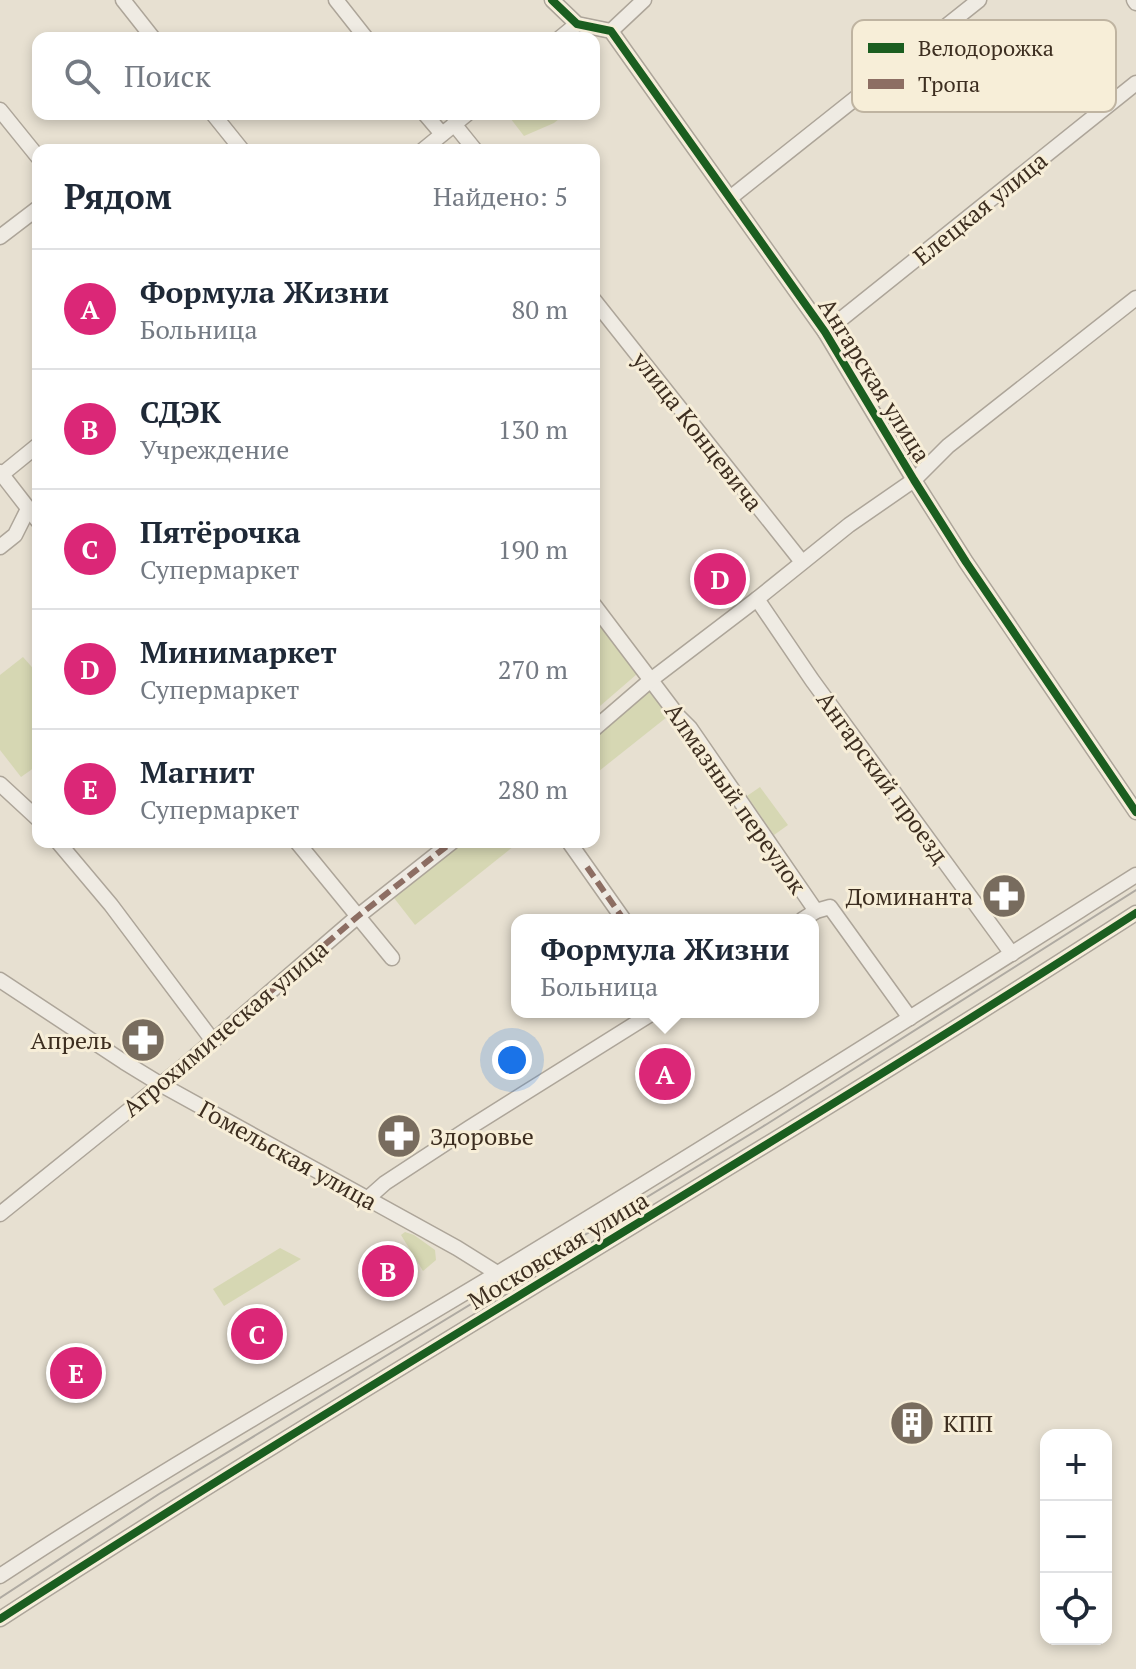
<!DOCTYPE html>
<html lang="ru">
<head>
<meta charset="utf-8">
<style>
  :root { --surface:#fff; --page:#f6f6f7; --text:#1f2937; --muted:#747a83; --line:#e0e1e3; --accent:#db2777 }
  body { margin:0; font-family:"PT Serif",serif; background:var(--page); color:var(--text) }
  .controls { position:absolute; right:24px; bottom:24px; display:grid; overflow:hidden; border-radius:16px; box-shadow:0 4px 12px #0003 }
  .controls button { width:72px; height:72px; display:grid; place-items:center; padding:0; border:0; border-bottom:2px solid var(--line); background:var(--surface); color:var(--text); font:40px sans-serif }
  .you { position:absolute; left:512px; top:1060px; width:28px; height:28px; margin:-20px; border:6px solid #fff; border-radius:50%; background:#1a73e8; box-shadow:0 0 0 12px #1a73e833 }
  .badge { display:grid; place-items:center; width:52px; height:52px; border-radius:50%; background:var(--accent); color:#fff; font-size:26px; font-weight:700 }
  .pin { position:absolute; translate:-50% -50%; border:4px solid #fff; box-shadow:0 2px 8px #0006 }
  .popup { position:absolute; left:511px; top:914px; width:308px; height:104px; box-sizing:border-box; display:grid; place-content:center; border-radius:16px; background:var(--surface); filter:drop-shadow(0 2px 6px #0005); font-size:26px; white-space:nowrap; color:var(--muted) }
  .popup b { font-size:30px; color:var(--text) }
  .popup::after { content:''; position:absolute; left:50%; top:100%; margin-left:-16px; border:16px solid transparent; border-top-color:var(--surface) }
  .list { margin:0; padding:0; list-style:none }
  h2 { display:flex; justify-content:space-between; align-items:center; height:104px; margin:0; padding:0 32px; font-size:34px }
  h2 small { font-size:26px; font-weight:400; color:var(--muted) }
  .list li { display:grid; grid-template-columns:52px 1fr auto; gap:24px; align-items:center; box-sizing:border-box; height:120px; padding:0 32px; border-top:2px solid var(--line) }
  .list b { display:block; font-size:30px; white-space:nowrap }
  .list p { margin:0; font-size:26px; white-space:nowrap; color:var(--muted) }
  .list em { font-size:26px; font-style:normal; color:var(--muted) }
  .icon { flex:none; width:44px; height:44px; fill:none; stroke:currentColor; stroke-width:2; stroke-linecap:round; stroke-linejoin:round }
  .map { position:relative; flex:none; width:1136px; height:1669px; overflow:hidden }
  .search { position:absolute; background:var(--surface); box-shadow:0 4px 12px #0003; left:32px; top:32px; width:568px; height:88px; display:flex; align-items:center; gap:20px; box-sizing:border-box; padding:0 28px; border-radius:16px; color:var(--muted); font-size:30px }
  .panel { position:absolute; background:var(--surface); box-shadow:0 4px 12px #0003; left:32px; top:144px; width:568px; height:704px; border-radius:16px }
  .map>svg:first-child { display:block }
  .green { fill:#d6d7b3 }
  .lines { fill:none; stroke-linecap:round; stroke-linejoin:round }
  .minor-casing { stroke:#ada599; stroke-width:17 }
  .minor { stroke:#efebe3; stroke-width:14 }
  .tram { stroke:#afaaa2; stroke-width:2 }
  .quiet { stroke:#8d6e63; stroke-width:6; stroke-dasharray:12 6; stroke-linecap:butt }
  .cycleway-casing { stroke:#f7eed8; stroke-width:13 }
  .cycleway { stroke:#1b5e20; stroke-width:8 }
  .labels { text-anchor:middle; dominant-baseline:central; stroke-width:6; stroke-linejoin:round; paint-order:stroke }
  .street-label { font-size:24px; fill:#3d2e20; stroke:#f7eed8 }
  .poi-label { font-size:24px; fill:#3d2e20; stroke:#f7eed8; text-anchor:end }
  .key { fill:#f7eed8; stroke:#bfb4a1; stroke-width:2 }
  .key-label { font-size:22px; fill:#3d2e20 }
</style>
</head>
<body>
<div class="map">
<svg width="1136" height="1669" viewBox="0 0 1136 1669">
  <rect width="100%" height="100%" fill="#e7e0d1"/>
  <g class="green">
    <path d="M507,114H565L554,123L524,136Z"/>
    <path d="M893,405L922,444L910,454L906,455L878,416Z"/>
    <path d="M594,613L634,660L637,674L600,706L594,704Z"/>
    <path d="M23,657L38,674V765L21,777L0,750V675Z"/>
    <path d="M653,689L672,713L594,775V736Z"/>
    <path d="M760,787L788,825L774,835L747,796Z"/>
    <path d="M464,842H519L415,925L394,898Z"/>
    <path d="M405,1232L414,1235L435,1250L436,1260L423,1271L401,1235Z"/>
    <path d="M280,1248L301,1259L224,1306L213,1289Z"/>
  </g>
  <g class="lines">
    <g class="minor-casing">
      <g id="minor">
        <path d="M123,0L153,38"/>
        <path d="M336,0L366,38"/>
        <path d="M552,0L577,24L611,31L825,332L914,480L966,562L1136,812"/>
        <path d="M1134,0L1136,3"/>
        <path d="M611,31L644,0"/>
        <path d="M560,38L577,24"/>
        <path d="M0,110L38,157"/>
        <path d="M213,114L242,150"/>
        <path d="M425,114L442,134"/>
        <path d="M454,124L475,150"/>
        <path d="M423,150L467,114"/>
        <path d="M730,198L979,0"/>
        <path d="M0,237L38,208"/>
        <path d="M594,300L802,562"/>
        <path d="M825,332L1136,83"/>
        <path d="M0,472L38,521"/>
        <path d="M3,476L6,471L38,445"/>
        <path d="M0,547L15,535L28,509"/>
        <path d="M757,599L812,680L1012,954"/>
        <path d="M594,605L678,716L690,728L816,911"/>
        <path d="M594,729L652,679L757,599L849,525L914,480L948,446L1136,298"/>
        <path d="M0,784L38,819"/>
        <path d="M58,842L111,905L213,1041"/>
        <path d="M297,842L392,958"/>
        <path d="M569,842L624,920"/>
        <path d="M802,920L816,911L830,907L910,1018"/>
        <path d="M0,980L124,1062L160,1084L457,1248L497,1273"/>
        <path d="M367,1199L385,1183L469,1128L654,1012"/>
        <path d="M0,1214L185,1065L357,917L452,842"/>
        <path d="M0,1576C162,1469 332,1373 498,1273C713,1143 924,1009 1136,875"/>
        <path d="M0,1619C374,1377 761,1155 1136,913"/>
      </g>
    </g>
    <use href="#minor" class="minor"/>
    <path class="tram" d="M0,1598L159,1494L767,1124L1136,890"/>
    <g class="quiet">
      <path d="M587,867L624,920"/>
      <path d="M160,1084L213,1041L357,917L452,842"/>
    </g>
    <g class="cycleway-casing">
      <g id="cycleway">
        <path d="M552,0L577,24L611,31L825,332L914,480L966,562L1136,812"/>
        <path d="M0,1619C374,1377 761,1155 1136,913"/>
      </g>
    </g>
    <use href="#cycleway" class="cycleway"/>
  </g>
  <defs>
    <g id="pharmacy-disc" transform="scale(2.3)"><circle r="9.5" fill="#786c5e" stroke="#f7eed8"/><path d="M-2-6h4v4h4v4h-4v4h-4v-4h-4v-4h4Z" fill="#fff"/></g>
    <g id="building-disc" transform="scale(2.3)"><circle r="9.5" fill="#786c5e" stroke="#f7eed8"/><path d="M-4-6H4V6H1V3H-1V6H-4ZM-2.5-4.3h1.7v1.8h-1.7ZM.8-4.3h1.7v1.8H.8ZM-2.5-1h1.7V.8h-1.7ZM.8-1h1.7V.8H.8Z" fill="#fff"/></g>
  </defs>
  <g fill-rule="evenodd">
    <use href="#pharmacy-disc" x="1004" y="896"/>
    <use href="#pharmacy-disc" x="143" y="1040"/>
    <use href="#pharmacy-disc" x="399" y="1136"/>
    <use href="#building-disc" x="912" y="1423"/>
  </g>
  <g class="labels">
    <g class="street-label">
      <text transform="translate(980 208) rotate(-39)">Елецкая улица</text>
      <text transform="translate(875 380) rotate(58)">Ангарская улица</text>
      <text transform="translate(698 431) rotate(52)">улица Концевича</text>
      <text transform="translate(883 777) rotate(54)">Ангарский проезд</text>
      <text transform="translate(736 798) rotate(55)">Алмазный переулок</text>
      <text transform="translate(225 1028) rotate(-40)">Агрохимическая улица</text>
      <text transform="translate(288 1155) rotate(29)">Гомельская улица</text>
      <text transform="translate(558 1250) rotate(-31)">Московская улица</text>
    </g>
    <g class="poi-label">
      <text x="973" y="896">Доминанта</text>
      <text x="112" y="1040">Апрель</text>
      <text x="430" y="1136" text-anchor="start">Здоровье</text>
      <text x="943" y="1423" text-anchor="start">КПП</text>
    </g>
  </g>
  <rect x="852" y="20" width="264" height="92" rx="12" class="key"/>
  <rect x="868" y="43" width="36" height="10" fill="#1b5e20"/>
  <rect x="868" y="79" width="36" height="10" fill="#8d6e63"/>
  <g class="key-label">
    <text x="918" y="56">Велодорожка</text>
    <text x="918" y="92">Тропа</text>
  </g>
</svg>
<div class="controls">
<button>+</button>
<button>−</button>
<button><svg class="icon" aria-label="locate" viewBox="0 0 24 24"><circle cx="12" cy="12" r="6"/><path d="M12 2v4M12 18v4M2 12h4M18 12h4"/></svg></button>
</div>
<div class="you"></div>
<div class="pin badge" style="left:665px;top:1074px">A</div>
<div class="popup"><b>Формула Жизни</b>Больница</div>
<div class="pin badge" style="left:388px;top:1271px">B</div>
<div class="pin badge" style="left:257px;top:1334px">C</div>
<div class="pin badge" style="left:720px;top:579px">D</div>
<div class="pin badge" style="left:76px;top:1373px">E</div>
<div class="search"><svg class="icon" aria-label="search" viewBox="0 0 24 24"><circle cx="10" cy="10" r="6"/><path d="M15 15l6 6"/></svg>Поиск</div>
<section class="panel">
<h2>Рядом<small>Найдено: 5</small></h2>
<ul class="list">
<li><span class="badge">A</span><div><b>Формула Жизни</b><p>Больница</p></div><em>80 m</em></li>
<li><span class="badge">B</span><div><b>СДЭК</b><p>Учреждение</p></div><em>130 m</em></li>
<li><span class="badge">C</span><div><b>Пятёрочка</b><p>Супермаркет</p></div><em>190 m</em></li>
<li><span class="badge">D</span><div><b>Минимаркет</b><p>Супермаркет</p></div><em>270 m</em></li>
<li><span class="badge">E</span><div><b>Магнит</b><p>Супермаркет</p></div><em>280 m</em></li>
</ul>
</section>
</div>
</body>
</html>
